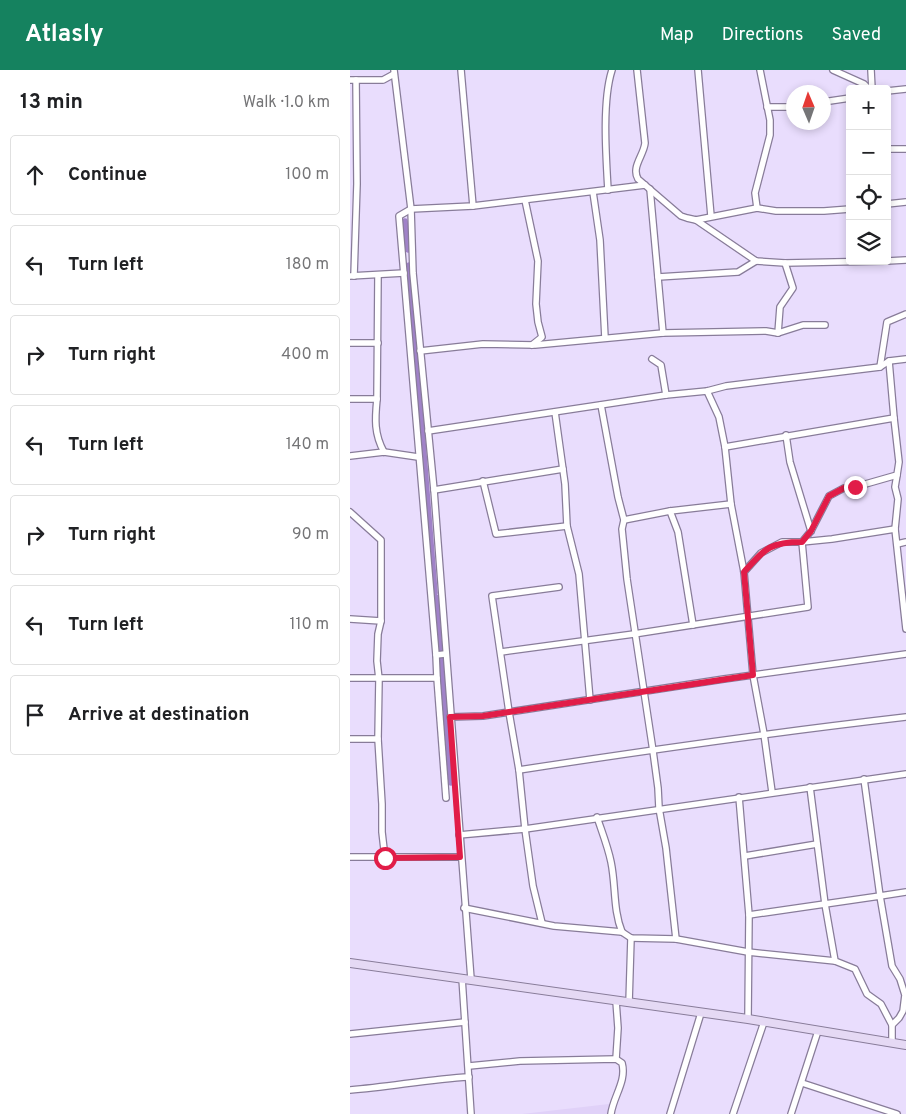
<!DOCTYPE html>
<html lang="en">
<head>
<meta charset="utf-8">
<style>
  :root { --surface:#fff; --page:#f6f6f6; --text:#202124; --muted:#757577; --line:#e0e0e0; --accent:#15825f }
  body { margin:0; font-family:Overpass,sans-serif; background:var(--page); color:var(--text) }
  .controls { position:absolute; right:15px; top:15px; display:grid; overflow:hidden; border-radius:5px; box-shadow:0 2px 8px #0003 }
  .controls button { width:45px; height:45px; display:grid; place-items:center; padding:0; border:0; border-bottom:1px solid var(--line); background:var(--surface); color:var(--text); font:25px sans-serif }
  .compass { position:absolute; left:436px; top:15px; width:45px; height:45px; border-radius:50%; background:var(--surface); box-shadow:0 2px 8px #0003; rotate:358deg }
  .stop { position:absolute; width:15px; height:15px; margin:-11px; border:4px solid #e11d48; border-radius:50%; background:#fff }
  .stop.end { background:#e11d48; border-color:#fff; box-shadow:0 1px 5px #0008 }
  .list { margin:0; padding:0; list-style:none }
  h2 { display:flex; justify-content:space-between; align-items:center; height:65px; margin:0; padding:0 20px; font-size:21px }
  h2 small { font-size:16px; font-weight:400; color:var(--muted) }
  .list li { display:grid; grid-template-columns:32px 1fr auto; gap:15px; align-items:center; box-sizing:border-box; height:80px; margin:0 10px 10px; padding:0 10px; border:1px solid var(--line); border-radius:5px }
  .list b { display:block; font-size:19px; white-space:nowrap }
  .list em { font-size:16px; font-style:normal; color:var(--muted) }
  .icon { flex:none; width:28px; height:28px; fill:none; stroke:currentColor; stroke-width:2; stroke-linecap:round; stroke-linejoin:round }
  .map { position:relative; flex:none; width:556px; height:1044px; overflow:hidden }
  header { display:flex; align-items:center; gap:30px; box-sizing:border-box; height:70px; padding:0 25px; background:var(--accent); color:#fff }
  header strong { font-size:24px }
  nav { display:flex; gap:28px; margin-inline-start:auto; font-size:18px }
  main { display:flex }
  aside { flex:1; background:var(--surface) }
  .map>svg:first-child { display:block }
  .built { fill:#e0d1f8 }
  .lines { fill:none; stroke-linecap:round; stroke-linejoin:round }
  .canal { stroke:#a082c8; stroke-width:5.5 }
  .street-casing { stroke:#887c99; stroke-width:8 }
  .secondary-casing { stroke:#887c99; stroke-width:10 }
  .street { stroke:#fff; stroke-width:5.5 }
  .secondary { stroke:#e5d9f4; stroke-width:8 }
  .route { stroke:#e11d48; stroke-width:6 }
</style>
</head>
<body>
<header>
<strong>Atlasly</strong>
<nav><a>Map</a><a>Directions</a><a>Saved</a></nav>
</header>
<main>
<aside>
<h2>13 min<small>Walk · 1.0 km</small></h2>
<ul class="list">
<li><svg class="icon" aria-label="ahead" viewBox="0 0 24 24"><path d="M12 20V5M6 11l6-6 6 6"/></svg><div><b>Continue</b></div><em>100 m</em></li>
<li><svg class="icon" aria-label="left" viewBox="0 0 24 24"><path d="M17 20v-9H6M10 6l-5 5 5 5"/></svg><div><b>Turn left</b></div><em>180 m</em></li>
<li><svg class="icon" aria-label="right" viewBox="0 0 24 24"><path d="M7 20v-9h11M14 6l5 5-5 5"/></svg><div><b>Turn right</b></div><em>400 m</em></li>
<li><svg class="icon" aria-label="left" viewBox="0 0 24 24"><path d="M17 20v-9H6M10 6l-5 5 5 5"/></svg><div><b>Turn left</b></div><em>140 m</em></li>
<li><svg class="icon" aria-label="right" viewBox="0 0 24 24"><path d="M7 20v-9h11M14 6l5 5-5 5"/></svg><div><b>Turn right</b></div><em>90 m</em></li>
<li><svg class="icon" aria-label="left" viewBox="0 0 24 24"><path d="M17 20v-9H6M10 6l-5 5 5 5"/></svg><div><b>Turn left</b></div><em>110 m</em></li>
<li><svg class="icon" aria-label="arrive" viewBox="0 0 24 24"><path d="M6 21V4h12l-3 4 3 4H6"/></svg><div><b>Arrive at destination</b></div></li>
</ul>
</aside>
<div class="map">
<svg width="556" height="1044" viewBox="0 0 556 1044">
  <rect width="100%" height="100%" fill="#e9ddfd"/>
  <path class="built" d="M259,1034V1044H172Z"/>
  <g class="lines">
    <g class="canal">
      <path d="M55,151L58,180"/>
      <path d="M59,195L85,523"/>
      <path d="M86,527L90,582"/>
      <path d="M91,588L101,713"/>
    </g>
    <g class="street-casing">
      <g id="street">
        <path d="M44,0L61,139L63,203L84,420L121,909"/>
        <path d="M111,0L123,136"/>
        <path d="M287,0L295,73C294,85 281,97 288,109L331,146L337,148L346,150L407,138L426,141H474L500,139"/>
        <path d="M348,0L361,146"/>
        <path d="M483,0L514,14L519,19"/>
        <path d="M521,0L522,19"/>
        <path d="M0,10H33L44,4"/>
        <path d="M537,21L556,19"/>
        <path d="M473,32L500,28"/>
        <path d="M417,37H443"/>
        <path d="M537,79H556"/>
        <path d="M300,119L313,263"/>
        <path d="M258,120C256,86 252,31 262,0"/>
        <path d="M243,122L250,170L255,268"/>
        <path d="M175,130L188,191L186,234L188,252L192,267L182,275"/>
        <path d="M537,134L556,132"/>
        <path d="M407,138L405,123L420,65V50L410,0"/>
        <path d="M346,150L406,191L435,193L535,191"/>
        <path d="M537,191L556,190"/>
        <path d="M28,205L27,329C25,349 24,364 34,382"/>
        <path d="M0,206L54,203"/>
        <path d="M4,206L7,114L6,10"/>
        <path d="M308,207L388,202L406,191"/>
        <path d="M428,263L430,237L443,218L435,193"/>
        <path d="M0,273H28"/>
        <path d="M70,281L133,274L185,275L313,263L416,261L428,263L453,255H475"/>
        <path d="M302,289L311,295L316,325"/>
        <path d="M530,297L537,252L556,244"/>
        <path d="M357,321L369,347L375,377L381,434L394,502L403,605L414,664L422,722"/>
        <path d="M0,329H27"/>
        <path d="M251,335L268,427L274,450L272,459L277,509L303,681L308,718L309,738L316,778L326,869"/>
        <path d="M205,342L215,414L217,456L229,504L240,630"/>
        <path d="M78,361L316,325L357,321L376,316L530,297L539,291L556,289"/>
        <path d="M436,365L440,392L461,461"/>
        <path d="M375,377L544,348L539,291"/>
        <path d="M0,386L34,382L68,387"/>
        <path d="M547,405L545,417L548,429L545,459L556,559"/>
        <path d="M133,411L146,464L217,456"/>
        <path d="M84,420L213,399"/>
        <path d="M320,441L328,462L343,555"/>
        <path d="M0,442L31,470V551L28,564L27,591L29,609L28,669L32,734V762L35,788"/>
        <path d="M274,450L320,441L381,434"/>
        <path d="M547,474L556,472"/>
        <path d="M394,502L411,483L432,472H452L482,469L545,459"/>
        <path d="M0,549L31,551"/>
        <path d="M151,582L284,564L458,537L452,472L461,461L479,426L494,418L505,417L547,405L549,392L544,348"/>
        <path d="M95,584L86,585L49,146L61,139L123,136L295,115"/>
        <path d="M0,608H87L86,585"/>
        <path d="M87,608L96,728"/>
        <path d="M100,647L133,646L374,609L556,584"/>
        <path d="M0,669H28"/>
        <path d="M169,700C298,680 427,662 556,647"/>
        <path d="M514,709L530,826L556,822"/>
        <path d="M460,717L475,834L485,891L505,899L517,924L531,934L542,955"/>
        <path d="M389,727L399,845L398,949"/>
        <path d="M247,747C252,762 258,777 261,792C266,816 263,840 272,862"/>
        <path d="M109,765L175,759L556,704"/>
        <path d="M395,786L467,774"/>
        <path d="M0,787H110"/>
        <path d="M114,838L204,856L272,862L281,868L326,869L398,882L485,891"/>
        <path d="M399,845L530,826L542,896L550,909L555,925L553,941L549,948L542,955V973"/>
        <path d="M192,853L183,816L175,759L169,700L159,642L142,526L209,517"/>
        <path d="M112,908L121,1044"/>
        <path d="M279,933L281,868"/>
        <path d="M0,964L115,952"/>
        <path d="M266,989L268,958L266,931"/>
        <path d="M119,996L170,991L266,989L272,993C277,1011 263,1027 261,1044"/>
        <path d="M452,1013L547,1044"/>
        <path d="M0,1020C40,1017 79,1009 119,1007"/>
        <path d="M320,1044L351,943"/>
        <path d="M383,1044L414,952"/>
        <path d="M441,1044L468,961"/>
      </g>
    </g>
    <g class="secondary-casing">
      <path id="secondary" d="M0,893L398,949L556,975"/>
    </g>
    <use href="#street" class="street"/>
    <use href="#secondary" class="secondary"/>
  </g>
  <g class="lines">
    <path class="route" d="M35,788L110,787L100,647L133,646L159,642L403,605L394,502C415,479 419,472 452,472L461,461L479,426L494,418L505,417"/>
  </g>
</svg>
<div class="controls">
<button>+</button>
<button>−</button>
<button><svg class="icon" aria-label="locate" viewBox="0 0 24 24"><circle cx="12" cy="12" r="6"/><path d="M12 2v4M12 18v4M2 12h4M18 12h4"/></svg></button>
<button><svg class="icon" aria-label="layers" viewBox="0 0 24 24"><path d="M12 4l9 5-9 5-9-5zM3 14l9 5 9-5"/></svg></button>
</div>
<svg class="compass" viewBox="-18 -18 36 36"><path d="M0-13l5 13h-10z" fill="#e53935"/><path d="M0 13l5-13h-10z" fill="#757577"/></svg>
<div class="stop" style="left:35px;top:788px"></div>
<div class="stop end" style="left:505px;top:417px"></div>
</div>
</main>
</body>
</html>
